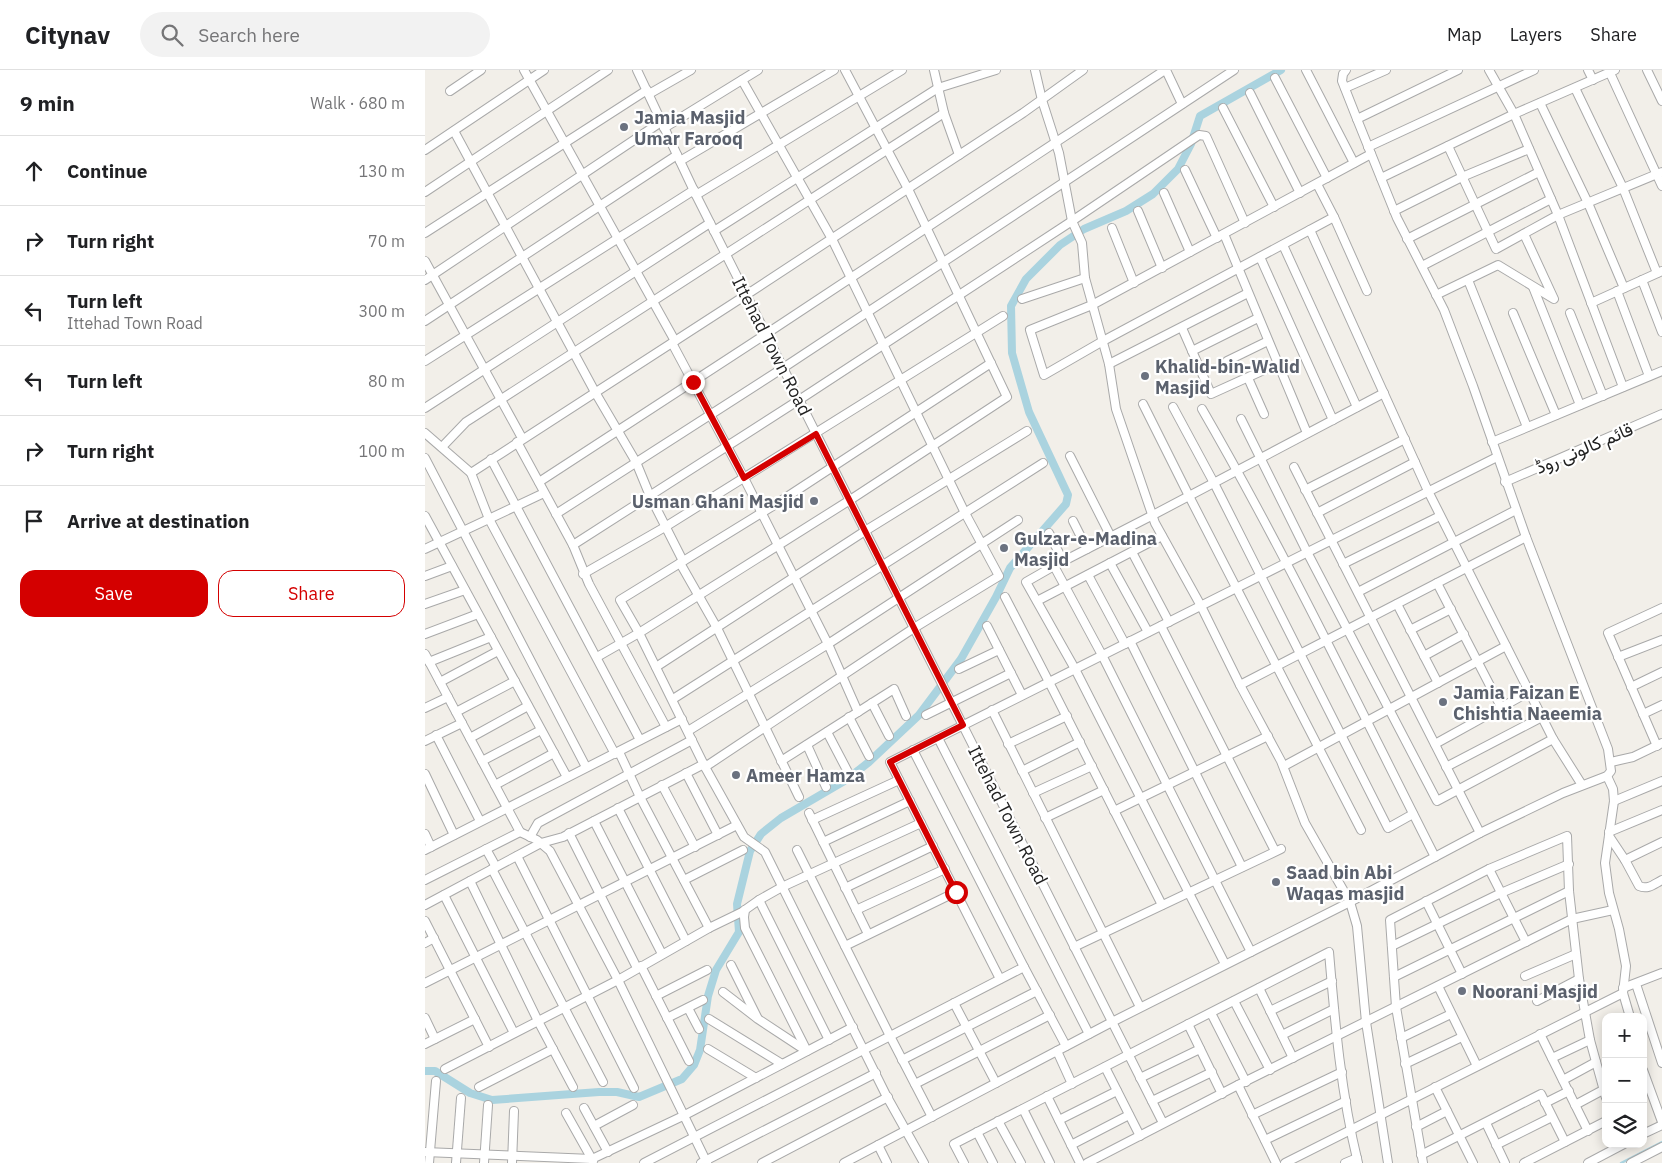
<!DOCTYPE html>
<html lang="en">
<head>
<meta charset="utf-8">
<style>
  :root { --surface:#fff; --page:#f2f2f2; --text:#202124; --muted:#757577; --line:#e0e0e0; --accent:#d40000 }
  body { margin:0; font-family:"IBM Plex Sans",Vazirmatn,sans-serif; background:var(--page); color:var(--text) }
  .controls { position:absolute; right:15px; bottom:15px; display:grid; overflow:hidden; border-radius:10px; box-shadow:0 2px 12px #0003 }
  .controls button { width:45px; height:45px; display:grid; place-items:center; padding:0; border:0; border-bottom:1px solid var(--line); background:var(--surface); color:var(--text); font:25px sans-serif }
  .stop { position:absolute; width:15px; height:15px; margin:-11px; border:4px solid #d40000; border-radius:50%; background:#fff }
  .stop.end { background:#d40000; border-color:#fff; box-shadow:0 1px 5px #0008 }
  .list { margin:0; padding:0; list-style:none }
  h2 { display:flex; justify-content:space-between; align-items:center; height:65px; margin:0; padding:0 20px; font-size:21px }
  h2 small { font-size:16px; font-weight:400; color:var(--muted) }
  .list li { display:grid; grid-template-columns:32px 1fr auto; gap:15px; align-items:center; box-sizing:border-box; height:70px; padding:0 20px; border-top:1px solid var(--line) }
  .list b { display:block; font-size:19px; white-space:nowrap }
  .list p { margin:0; font-size:16px; white-space:nowrap; color:var(--muted) }
  .list em { font-size:16px; font-style:normal; color:var(--muted) }
  .actions { display:flex; gap:10px; padding:15px 20px }
  .actions a { flex:1; padding:11px 0; border:1px solid var(--accent); border-radius:15px; text-align:center; font-size:18px; color:var(--accent) }
  .actions .main { background:var(--accent); color:#fff }
  .icon { flex:none; width:28px; height:28px; fill:none; stroke:currentColor; stroke-width:2; stroke-linecap:round; stroke-linejoin:round }
  .map { position:relative; flex:none; width:1237px; height:1093px; overflow:hidden }
  header { display:flex; align-items:center; gap:30px; box-sizing:border-box; height:70px; padding:0 25px; background:var(--surface); border-bottom:1px solid var(--line) }
  header strong { font-size:24px }
  nav { display:flex; gap:28px; margin-inline-start:auto; font-size:18px }
  .search { width:350px; height:45px; background:var(--page); display:flex; align-items:center; gap:12px; box-sizing:border-box; padding:0 18px; border-radius:28px; color:var(--muted); font-size:19px }
  main { display:flex }
  aside { flex:1; background:var(--surface) }
  .map>svg:first-child { display:block }
  .lines { fill:none; stroke-linecap:round; stroke-linejoin:round }
  .stream { stroke:#aad3df; stroke-width:2.5 }
  .canal { stroke:#aad3df; stroke-width:8 }
  .minor-casing { stroke:#a9a9a9; stroke-width:10 }
  .minor { stroke:#fff; stroke-width:8 }
  .route { stroke:#d40000; stroke-width:6 }
  .worship-dot { fill:#6b7280; stroke:#fff; stroke-width:2 }
  .labels { text-anchor:middle; dominant-baseline:central; stroke-width:4.5; stroke-linejoin:round; paint-order:stroke }
  .worship-label { font-size:18px; font-weight:bold; fill:#5b616d; stroke:#fff; text-anchor:start }
  .street-label { font-size:18px; fill:#222; stroke:#fff }
</style>
</head>
<body>
<header>
<strong>Citynav</strong>
<div class="search"><svg class="icon" aria-label="search" viewBox="0 0 24 24"><circle cx="10" cy="10" r="6"/><path d="M15 15l6 6"/></svg>Search here</div>
<nav><a>Map</a><a>Layers</a><a>Share</a></nav>
</header>
<main>
<aside>
<h2>9 min<small>Walk · 680 m</small></h2>
<ul class="list">
<li><svg class="icon" aria-label="ahead" viewBox="0 0 24 24"><path d="M12 20V5M6 11l6-6 6 6"/></svg><div><b>Continue</b></div><em>130 m</em></li>
<li><svg class="icon" aria-label="right" viewBox="0 0 24 24"><path d="M7 20v-9h11M14 6l5 5-5 5"/></svg><div><b>Turn right</b></div><em>70 m</em></li>
<li><svg class="icon" aria-label="left" viewBox="0 0 24 24"><path d="M17 20v-9H6M10 6l-5 5 5 5"/></svg><div><b>Turn left</b><p>Ittehad Town Road</p></div><em>300 m</em></li>
<li><svg class="icon" aria-label="left" viewBox="0 0 24 24"><path d="M17 20v-9H6M10 6l-5 5 5 5"/></svg><div><b>Turn left</b></div><em>80 m</em></li>
<li><svg class="icon" aria-label="right" viewBox="0 0 24 24"><path d="M7 20v-9h11M14 6l5 5-5 5"/></svg><div><b>Turn right</b></div><em>100 m</em></li>
<li><svg class="icon" aria-label="arrive" viewBox="0 0 24 24"><path d="M6 21V4h12l-3 4 3 4H6"/></svg><div><b>Arrive at destination</b></div></li>
</ul>
<div class="actions"><a class="main">Save</a><a>Share</a></div>
</aside>
<div class="map">
<svg width="1237" height="1093" viewBox="0 0 1237 1093">
  <rect width="100%" height="100%" fill="#f2efe9"/>
  <g class="lines">
    <path class="stream" d="M1196,1093L1237,1072"/>
    <path class="canal" d="M0,1001H10L45,1023L67,1030L174,1022H192L214,1027L257,1009L269,995L275,980L283,926L291,900L314,862L312,834L325,781L336,764L356,748L421,710L444,692L494,645L536,589L571,527L585,498L641,434L643,425L604,342L587,283L586,236L601,209L635,175L659,159L701,141L728,124L753,99L766,74L775,46L856,0"/>
    <g class="minor-casing">
      <g id="minor">
        <path d="M99,0L250,271"/>
        <path d="M212,0L271,125L738,1053"/>
        <path d="M420,0L483,119L582,327L425,430L214,563L280,697L319,767L340,782L461,1025L499,1093"/>
        <path d="M509,0L519,43L534,85"/>
        <path d="M610,0L617,30L634,83L647,151L657,173L660,208L684,294L691,339L730,453L776,536L815,615L856,691L880,753L925,832L932,856L941,952L963,1093"/>
        <path d="M741,0L757,34"/>
        <path d="M881,0L929,93"/>
        <path d="M1064,0L1089,44L1133,145L1198,317"/>
        <path d="M1163,0L1168,10"/>
        <path d="M1222,0L1237,31"/>
        <path d="M1185,3L1237,116"/>
        <path d="M850,8L902,108"/>
        <path d="M920,18L961,0"/>
        <path d="M1150,18L1198,118L1232,203"/>
        <path d="M25,21L56,0"/>
        <path d="M825,23L875,123"/>
        <path d="M224,24L266,0"/>
        <path d="M1115,33L1163,133L1199,218"/>
        <path d="M798,38L849,137"/>
        <path d="M932,49L1033,0"/>
        <path d="M239,58L333,0"/>
        <path d="M29,61L170,322L211,392L225,426L258,491"/>
        <path d="M1023,76L1071,179L1133,145L1237,102"/>
        <path d="M943,77L1109,0"/>
        <path d="M0,80L119,0"/>
        <path d="M255,91L409,0"/>
        <path d="M760,100L792,168"/>
        <path d="M956,108L1089,44L1190,0"/>
        <path d="M892,114L909,147L678,271L619,305L605,260L667,235L946,84"/>
        <path d="M0,122L183,0"/>
        <path d="M739,123L765,182"/>
        <path d="M271,125L477,0"/>
        <path d="M713,141L737,198"/>
        <path d="M969,141L1037,107L1104,79"/>
        <path d="M909,147L942,221"/>
        <path d="M687,158L709,213"/>
        <path d="M885,160L1003,421L1128,669L1157,715"/>
        <path d="M289,161L513,18L571,0"/>
        <path d="M0,163L222,20"/>
        <path d="M799,164L882,363"/>
        <path d="M982,169L1114,102"/>
        <path d="M858,175L932,337"/>
        <path d="M835,187L908,350"/>
        <path d="M0,191L97,368"/>
        <path d="M997,196L1126,129"/>
        <path d="M0,210L236,52"/>
        <path d="M1043,210L1102,357"/>
        <path d="M1217,210L1237,262"/>
        <path d="M1108,217L1155,335"/>
        <path d="M1192,221L1224,306"/>
        <path d="M1011,225L1073,195L1129,229L1099,164"/>
        <path d="M597,229L660,208"/>
        <path d="M1166,233L1237,201"/>
        <path d="M1088,243L1131,345"/>
        <path d="M1145,243L1178,326"/>
        <path d="M0,251L252,85"/>
        <path d="M757,258L786,324L852,294"/>
        <path d="M247,273L319,408L403,574L593,450"/>
        <path d="M767,281L833,248"/>
        <path d="M0,291L269,120"/>
        <path d="M802,291L843,271"/>
        <path d="M684,294L823,223"/>
        <path d="M823,308L839,344"/>
        <path d="M718,334L764,426L936,760"/>
        <path d="M748,337L789,413L963,758L988,744"/>
        <path d="M0,338L285,153"/>
        <path d="M777,339C861,484 934,637 1010,787"/>
        <path d="M816,349L882,482L1012,731L1128,669"/>
        <path d="M0,363L46,403L321,225L598,43L658,0"/>
        <path d="M92,372L148,475L164,514L241,657"/>
        <path d="M1067,372L1237,301"/>
        <path d="M17,377L41,352L519,43"/>
        <path d="M645,386L686,467"/>
        <path d="M0,388L161,697"/>
        <path d="M66,389L215,670"/>
        <path d="M869,397L1055,763"/>
        <path d="M46,403L64,449L190,684"/>
        <path d="M114,412L341,264L740,0"/>
        <path d="M1080,412L1237,344"/>
        <path d="M880,420L980,369"/>
        <path d="M892,443L990,392"/>
        <path d="M131,444L358,298L809,0"/>
        <path d="M0,446L142,707"/>
        <path d="M648,451L662,479"/>
        <path d="M624,463L638,491"/>
        <path d="M148,475L374,330L647,151L774,65L781,66L820,153"/>
        <path d="M0,479L119,423"/>
        <path d="M707,482L744,552"/>
        <path d="M255,493L292,558L374,727"/>
        <path d="M685,493L723,562"/>
        <path d="M918,494L1015,446"/>
        <path d="M629,496L601,512L650,599L800,894"/>
        <path d="M158,504L240,457L578,246"/>
        <path d="M663,505L700,574"/>
        <path d="M0,506L27,496"/>
        <path d="M1012,513L1076,637"/>
        <path d="M933,522L1091,440"/>
        <path d="M580,527L624,612L737,835"/>
        <path d="M612,531L737,466"/>
        <path d="M0,534L40,520"/>
        <path d="M972,534L1013,613"/>
        <path d="M562,556L597,625"/>
        <path d="M736,556L850,781"/>
        <path d="M985,560L1026,539"/>
        <path d="M0,564L53,544"/>
        <path d="M705,571L817,797"/>
        <path d="M0,584L95,762L112,770L125,781L193,910L282,1093"/>
        <path d="M999,586L1039,564"/>
        <path d="M172,587L214,563L195,530L351,434L566,293"/>
        <path d="M1193,587L1237,570"/>
        <path d="M4,592L66,567"/>
        <path d="M231,597L440,461L602,361"/>
        <path d="M534,599L574,580"/>
        <path d="M15,612L73,581"/>
        <path d="M815,615L1101,467"/>
        <path d="M1206,617L1237,602"/>
        <path d="M248,629L618,393"/>
        <path d="M447,633L464,666"/>
        <path d="M0,638L23,627"/>
        <path d="M567,640L715,937"/>
        <path d="M31,642L90,611"/>
        <path d="M1218,644L1237,635"/>
        <path d="M501,645L586,603"/>
        <path d="M424,647L444,686"/>
        <path d="M263,661L403,574L433,642"/>
        <path d="M402,662L424,704"/>
        <path d="M11,665L55,751"/>
        <path d="M45,668L103,636"/>
        <path d="M513,668L664,964"/>
        <path d="M0,671L37,653"/>
        <path d="M583,674L642,646"/>
        <path d="M1010,674L1104,622"/>
        <path d="M382,675L401,717"/>
        <path d="M1232,676L1183,563L1237,538"/>
        <path d="M488,680L599,897L641,976"/>
        <path d="M194,682L215,727L284,858"/>
        <path d="M57,691L116,660"/>
        <path d="M356,691L469,619L481,646"/>
        <path d="M1186,692L1208,687L1237,673"/>
        <path d="M859,696L1081,576"/>
        <path d="M280,697L489,558L574,506L540,443L407,169L317,10"/>
        <path d="M1021,697L1117,647"/>
        <path d="M597,701L655,672"/>
        <path d="M261,703L293,765"/>
        <path d="M0,704L29,765"/>
        <path d="M1182,706L1188,719L1189,731L1180,793L1184,823L1194,859L1201,896L1198,923L1205,947"/>
        <path d="M70,715L129,683"/>
        <path d="M237,715L270,777"/>
        <path d="M608,723L667,696"/>
        <path d="M1189,731L1237,711"/>
        <path d="M193,738L261,871"/>
        <path d="M689,741L843,666"/>
        <path d="M384,743L443,864"/>
        <path d="M620,748L679,720"/>
        <path d="M387,750L474,710"/>
        <path d="M169,751L237,884"/>
        <path d="M1184,762L1237,740"/>
        <path d="M144,763L212,898"/>
        <path d="M0,764L6,777"/>
        <path d="M1184,766L1200,790L1214,816C1223,820 1229,814 1237,810"/>
        <path d="M105,767L113,753L267,670"/>
        <path d="M398,772L485,731"/>
        <path d="M61,779L71,797"/>
        <path d="M0,780L257,649"/>
        <path d="M372,780L465,966L507,1047"/>
        <path d="M92,786L209,1018"/>
        <path d="M1200,790L1237,772"/>
        <path d="M67,799L178,1012"/>
        <path d="M1064,799L1101,872"/>
        <path d="M0,810L95,762"/>
        <path d="M259,810L318,780"/>
        <path d="M45,811L113,951L148,1017"/>
        <path d="M420,818L508,776"/>
        <path d="M19,825L89,963"/>
        <path d="M334,830L404,970"/>
        <path d="M1001,831L1037,904"/>
        <path d="M0,835L116,773L138,767L279,694"/>
        <path d="M320,840L319,847L320,858L382,981"/>
        <path d="M431,840L520,799"/>
        <path d="M0,851L64,977"/>
        <path d="M0,873L9,868"/>
        <path d="M420,876L531,822"/>
        <path d="M967,876L1076,823L1144,794"/>
        <path d="M649,877L856,779"/>
        <path d="M826,882L677,585L629,496L728,445L959,323"/>
        <path d="M306,895L332,947"/>
        <path d="M216,896L264,991"/>
        <path d="M1100,906L1151,884"/>
        <path d="M969,907L1144,821"/>
        <path d="M575,909L465,692L1072,387"/>
        <path d="M0,913L312,755"/>
        <path d="M1211,914L1237,993"/>
        <path d="M1013,916L1052,996"/>
        <path d="M834,918L868,988"/>
        <path d="M1198,918L1237,903"/>
        <path d="M298,922L333,949L380,980"/>
        <path d="M231,926L282,900"/>
        <path d="M809,931L845,1000"/>
        <path d="M1112,931L1154,909"/>
        <path d="M529,933L571,1013"/>
        <path d="M263,938L274,959"/>
        <path d="M845,941L907,911"/>
        <path d="M786,943L821,1012"/>
        <path d="M0,948L10,969"/>
        <path d="M242,948L278,930"/>
        <path d="M284,949L357,994"/>
        <path d="M763,954L797,1024"/>
        <path d="M1115,964L1163,1061"/>
        <path d="M857,965L909,939"/>
        <path d="M976,968L1026,944"/>
        <path d="M0,974L50,949"/>
        <path d="M283,979L331,1008"/>
        <path d="M632,981L647,1014"/>
        <path d="M1127,988L1165,970"/>
        <path d="M477,990L612,921"/>
        <path d="M980,994L1037,967"/>
        <path d="M680,997L715,1066"/>
        <path d="M20,999L193,910L284,858L317,842L334,830L357,817L496,753"/>
        <path d="M1218,1000L1237,1052"/>
        <path d="M715,1008L775,979"/>
        <path d="M1138,1010L1171,992"/>
        <path d="M490,1014L625,945"/>
        <path d="M813,1015L851,1093"/>
        <path d="M54,1017L128,979"/>
        <path d="M1010,1017L1048,1093"/>
        <path d="M622,1026L655,1093"/>
        <path d="M727,1031L787,1002"/>
        <path d="M1120,1033L1144,1021"/>
        <path d="M1150,1035L1178,1020"/>
        <path d="M159,1038L183,1082"/>
        <path d="M598,1039L625,1093"/>
        <path d="M141,1043L168,1091"/>
        <path d="M827,1045L917,1002"/>
        <path d="M634,1050L692,1021"/>
        <path d="M573,1051L596,1093"/>
        <path d="M1061,1053L1080,1093"/>
        <path d="M169,1056L208,1035"/>
        <path d="M991,1057L1022,1041"/>
        <path d="M552,1062L568,1093"/>
        <path d="M1218,1064L1237,1055"/>
        <path d="M840,1070L921,1031"/>
        <path d="M453,1075L462,1093"/>
        <path d="M646,1075L704,1045"/>
        <path d="M1071,1075L1127,1047"/>
        <path d="M0,1082L167,1089L258,1046L428,957"/>
        <path d="M996,1085L1116,1024L1140,1072"/>
        <path d="M4,1093L11,1011"/>
        <path d="M31,1093L36,1028"/>
        <path d="M59,1093L63,1035"/>
        <path d="M87,1093L89,1041"/>
        <path d="M219,1093L599,897"/>
        <path d="M276,1093L451,1003"/>
        <path d="M337,1093L463,1027"/>
        <path d="M419,1093L687,952L925,832L1055,763L1138,723L1182,706L1186,701L1183,679L1101,467L1048,316L1019,240L972,148L932,49L917,11L918,4L921,0"/>
        <path d="M539,1093L529,1074L904,882C910,953 916,1024 933,1093"/>
        <path d="M662,1093L813,1015L1147,849L1188,840"/>
        <path d="M860,1093L1198,923"/>
        <path d="M920,1093L932,1088"/>
        <path d="M998,1093L971,937L965,850L1064,799L1142,766L1144,821L1154,909L1165,970L1181,1028"/>
        <path d="M1099,1093L1181,1051"/>
        <path d="M1163,1093L1199,1074"/>
        <path d="M1206,1093L1237,1077"/>
      </g>
    </g>
    <use href="#minor" class="minor"/>
  </g>
  <g class="lines">
    <path class="route" d="M268,312L319,408L391,364L538,655L465,692L531,822"/>
  </g>
  <g class="worship-dot">
    <circle cx="199" cy="57" r="5"/>
    <circle cx="720" cy="306" r="5"/>
    <circle cx="389" cy="431" r="5"/>
    <circle cx="579" cy="478" r="5"/>
    <circle cx="1018" cy="632" r="5"/>
    <circle cx="311" cy="705" r="5"/>
    <circle cx="851" cy="812" r="5"/>
    <circle cx="1037" cy="921" r="5"/>
  </g>
  <g class="labels">
    <g class="worship-label">
      <text x="209" y="47">Jamia Masjid<tspan x="209" dy="21">Umar Farooq</tspan></text>
      <text x="730" y="296">Khalid-bin-Walid<tspan x="730" dy="21">Masjid</tspan></text>
      <text x="379" y="431" text-anchor="end">Usman Ghani Masjid</text>
      <text x="589" y="468">Gulzar-e-Madina<tspan x="589" dy="21">Masjid</tspan></text>
      <text x="1028" y="622">Jamia Faizan E<tspan x="1028" dy="21">Chishtia Naeemia</tspan></text>
      <text x="321" y="705">Ameer Hamza</text>
      <text x="861" y="802">Saad bin Abi<tspan x="861" dy="21">Waqas masjid</tspan></text>
      <text x="1047" y="921">Noorani Masjid</text>
    </g>
    <g class="street-label">
      <text transform="translate(347 276) rotate(63)">Ittehad Town Road</text>
      <text transform="translate(1159 378) rotate(-23)">قائم کالونی روڈ</text>
      <text transform="translate(583 745) rotate(63)">Ittehad Town Road</text>
    </g>
  </g>
</svg>
<div class="controls">
<button>+</button>
<button>−</button>
<button><svg class="icon" aria-label="layers" viewBox="0 0 24 24"><path d="M12 4l9 5-9 5-9-5zM3 14l9 5 9-5"/></svg></button>
</div>
<div class="stop" style="left:531px;top:822px"></div>
<div class="stop end" style="left:268px;top:312px"></div>
</div>
</main>
</body>
</html>
